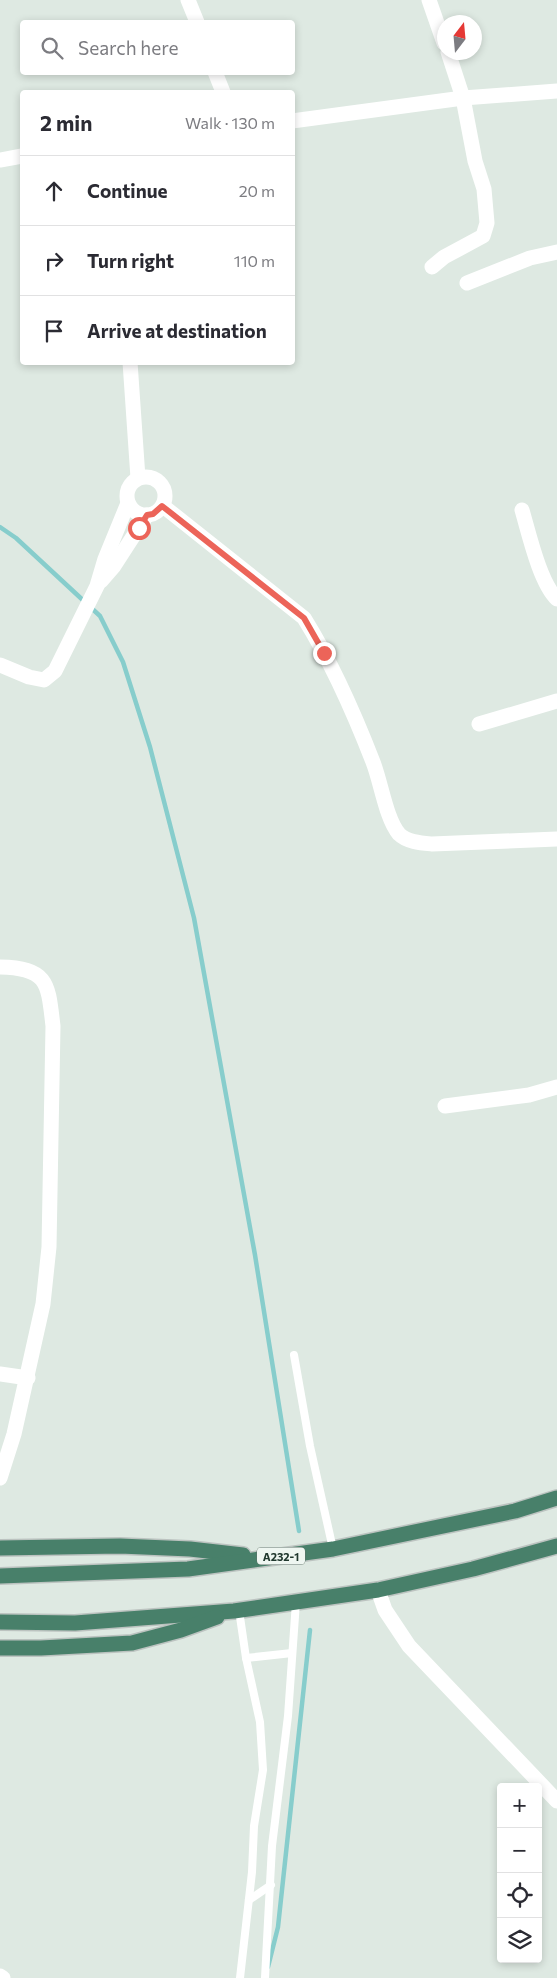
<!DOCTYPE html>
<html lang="en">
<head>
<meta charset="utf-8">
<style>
  :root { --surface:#fff; --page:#f7f7f7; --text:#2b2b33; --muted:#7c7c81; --line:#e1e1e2 }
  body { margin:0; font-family:Commissioner,sans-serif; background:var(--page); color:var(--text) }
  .controls { position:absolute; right:15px; bottom:15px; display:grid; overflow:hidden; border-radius:5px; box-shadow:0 2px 8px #0003 }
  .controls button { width:45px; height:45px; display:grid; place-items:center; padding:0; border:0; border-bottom:1px solid var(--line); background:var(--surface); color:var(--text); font:25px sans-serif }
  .compass { position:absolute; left:437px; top:15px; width:45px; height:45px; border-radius:50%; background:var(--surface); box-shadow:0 2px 8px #0003; rotate:16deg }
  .stop { position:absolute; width:15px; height:15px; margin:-11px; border:4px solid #ec6459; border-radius:50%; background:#fff }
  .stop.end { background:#ec6459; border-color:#fff; box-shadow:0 1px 5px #0008 }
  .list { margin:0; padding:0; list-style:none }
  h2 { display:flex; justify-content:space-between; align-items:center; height:65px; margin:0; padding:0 20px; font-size:21px }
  h2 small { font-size:16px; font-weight:400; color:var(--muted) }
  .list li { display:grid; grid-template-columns:32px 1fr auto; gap:15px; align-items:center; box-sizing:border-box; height:70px; padding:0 20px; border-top:1px solid var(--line) }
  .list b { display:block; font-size:19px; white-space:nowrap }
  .list em { font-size:16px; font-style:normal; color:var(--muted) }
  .icon { flex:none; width:28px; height:28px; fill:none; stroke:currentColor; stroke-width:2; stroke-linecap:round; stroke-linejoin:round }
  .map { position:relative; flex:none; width:557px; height:1978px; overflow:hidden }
  .search { position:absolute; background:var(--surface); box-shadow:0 2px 8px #0003; left:20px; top:20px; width:275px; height:55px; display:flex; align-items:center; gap:12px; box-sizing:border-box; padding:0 18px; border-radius:5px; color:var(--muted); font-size:19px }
  .panel { position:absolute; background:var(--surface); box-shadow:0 2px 8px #0003; left:20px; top:90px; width:275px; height:275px; border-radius:5px }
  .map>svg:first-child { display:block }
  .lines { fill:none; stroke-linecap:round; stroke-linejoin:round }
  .stream { stroke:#87cdcc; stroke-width:4.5 }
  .trunk-casing { stroke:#bcc3c0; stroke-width:18 }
  .service { stroke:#fff; stroke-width:8 }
  .minor { stroke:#fff; stroke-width:15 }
  .tertiary { stroke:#fff; stroke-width:15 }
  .trunk { stroke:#48806a; stroke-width:15 }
  .route { stroke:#ec6459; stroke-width:6 }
  .labels { text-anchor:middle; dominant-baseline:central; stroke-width:4; stroke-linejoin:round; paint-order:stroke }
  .shield { fill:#eef6f1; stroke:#5e7168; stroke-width:1 }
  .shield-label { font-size:11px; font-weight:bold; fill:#20382e }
</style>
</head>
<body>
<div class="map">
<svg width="557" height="1978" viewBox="0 0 557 1978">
  <rect width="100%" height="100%" fill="#dee9e2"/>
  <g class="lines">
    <g class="stream">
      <path d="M0,527L16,538L100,616L123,662L150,747L194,918L255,1255L299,1531"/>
      <path d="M268,1967L278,1927L310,1630"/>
    </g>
    <g class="trunk-casing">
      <g id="trunk">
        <path d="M0,1548L120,1546L190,1549L243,1555"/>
        <path d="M0,1576L188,1569L333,1549L515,1511L557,1498"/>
        <path d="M0,1622L75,1623L234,1611L296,1602L378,1590L473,1569L557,1546"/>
        <path d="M0,1648H41L132,1643L181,1630L217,1617"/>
      </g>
    </g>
    <g class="service">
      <path d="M294,1355L310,1446L333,1549"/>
      <path d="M239,1610L246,1658L260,1722L263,1770L254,1826L252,1872L240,1978"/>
      <path d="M246,1658L292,1653"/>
      <path d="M249,1900L271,1885"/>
      <path d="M265,1978L272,1846L288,1716L296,1602"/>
    </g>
    <g class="minor">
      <path d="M188,0L197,22"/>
      <path d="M429,0L444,43"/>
      <path d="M215,72L223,92"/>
      <path d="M432,267L444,257L483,236L487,223L484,189L475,161L463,98L448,52"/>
      <path d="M467,283L530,258L557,252"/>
      <path d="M163,506L304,618C332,663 354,713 373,762C381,782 386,819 399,834C407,842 421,843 432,844L557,839"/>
      <path d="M522,510C529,534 540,583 557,599"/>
      <path d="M479,724L557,701"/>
      <path d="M0,967C49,968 48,984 53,1026L49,1247L43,1304L14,1434L0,1478"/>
      <path d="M445,1106L529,1095L557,1087"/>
      <path d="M0,1374L28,1378"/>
      <path d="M0,1976L3,1978"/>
    </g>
    <g class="tertiary">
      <path d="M292,121L463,98L557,91"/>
      <path d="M0,160L22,156"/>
      <path d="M130,362L138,478"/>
      <circle cx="146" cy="496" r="19"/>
      <path d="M101,581L114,566L147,515"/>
      <path d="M0,665L29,677L44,680L55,671L97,586L105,559L128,503"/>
      <path d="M378,1590L385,1610L409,1646L557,1801"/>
    </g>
    <use href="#trunk" class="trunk"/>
  </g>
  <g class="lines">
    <path class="route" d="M139,528L147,515L153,514L162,506L304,618L324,653"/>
  </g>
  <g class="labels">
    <rect class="shield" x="257" y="1547.5" width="48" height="17" rx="4"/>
    <g class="shield-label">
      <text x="281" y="1556">A232-1</text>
    </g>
  </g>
</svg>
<div class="controls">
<button>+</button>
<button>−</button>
<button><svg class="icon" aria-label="locate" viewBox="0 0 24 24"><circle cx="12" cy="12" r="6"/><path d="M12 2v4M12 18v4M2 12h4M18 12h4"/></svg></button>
<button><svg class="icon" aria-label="layers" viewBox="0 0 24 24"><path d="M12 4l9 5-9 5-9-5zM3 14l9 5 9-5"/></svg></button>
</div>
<svg class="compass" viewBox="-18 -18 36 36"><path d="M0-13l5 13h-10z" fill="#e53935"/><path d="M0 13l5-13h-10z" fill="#7c7c81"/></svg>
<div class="stop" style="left:139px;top:528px"></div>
<div class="stop end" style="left:324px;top:653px"></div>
<div class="search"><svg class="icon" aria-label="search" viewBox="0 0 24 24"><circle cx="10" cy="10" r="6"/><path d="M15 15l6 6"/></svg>Search here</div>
<section class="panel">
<h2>2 min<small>Walk · 130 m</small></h2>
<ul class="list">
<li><svg class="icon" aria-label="ahead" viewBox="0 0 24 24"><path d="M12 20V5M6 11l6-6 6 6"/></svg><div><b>Continue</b></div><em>20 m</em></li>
<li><svg class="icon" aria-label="right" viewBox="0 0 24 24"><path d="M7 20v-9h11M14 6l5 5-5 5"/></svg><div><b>Turn right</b></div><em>110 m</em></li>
<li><svg class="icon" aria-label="arrive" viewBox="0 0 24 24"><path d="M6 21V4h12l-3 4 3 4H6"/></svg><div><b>Arrive at destination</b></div></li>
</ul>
</section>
</div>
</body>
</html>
